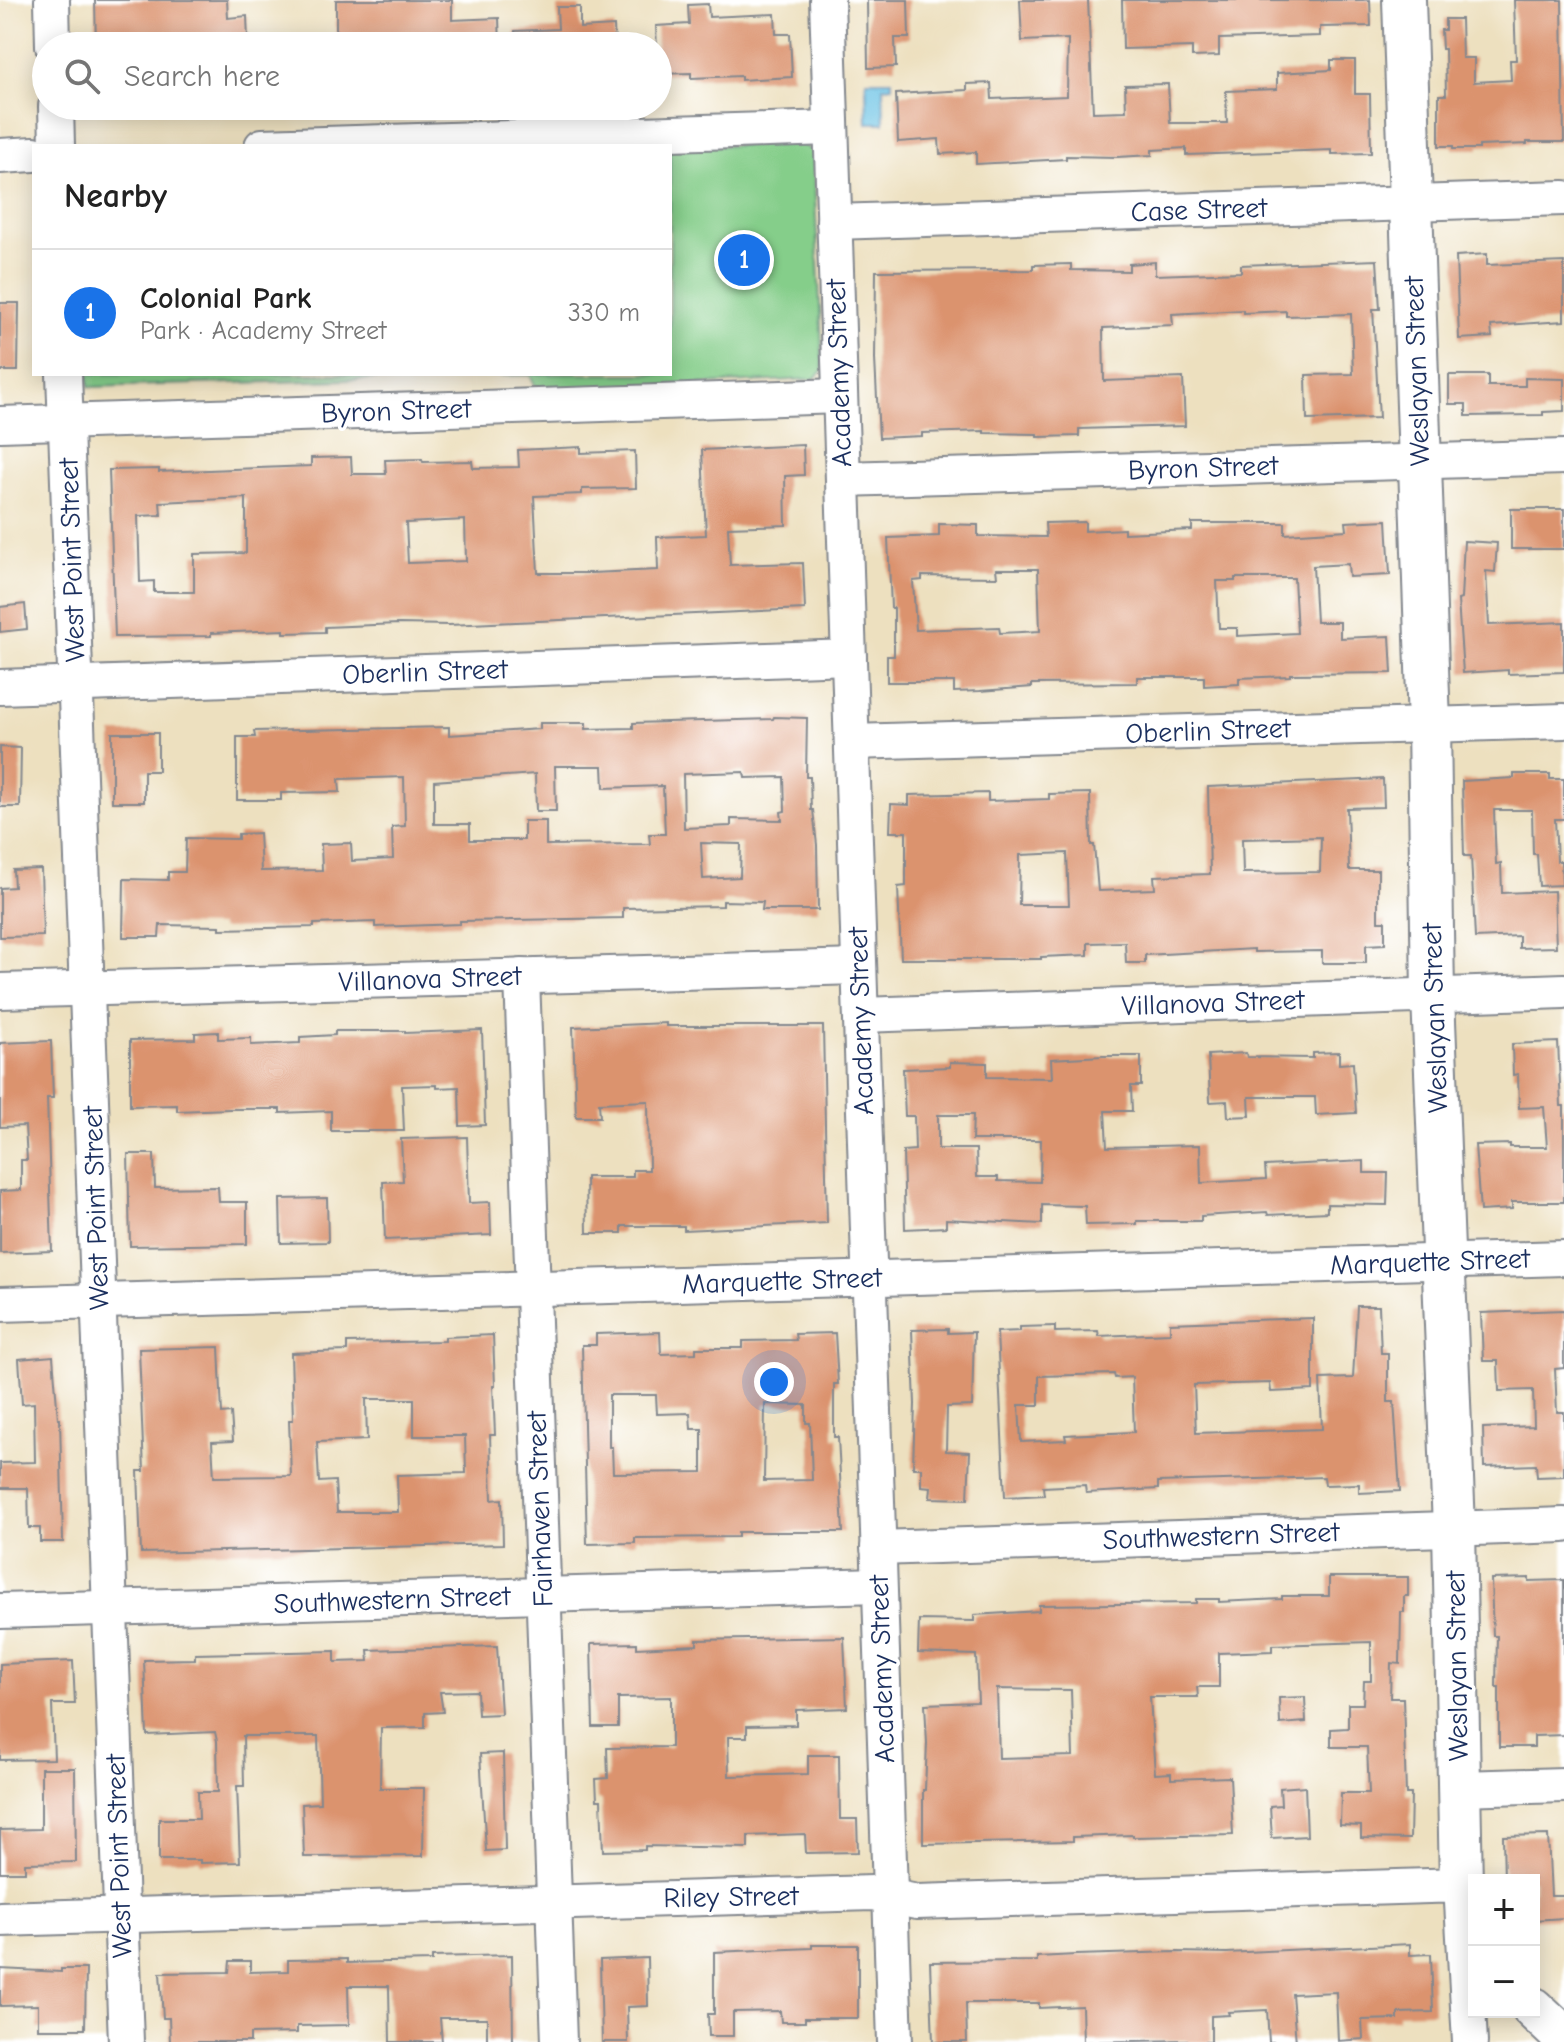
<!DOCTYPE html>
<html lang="en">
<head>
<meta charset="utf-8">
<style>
  :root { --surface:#fff; --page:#f6f6f6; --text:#222; --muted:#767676; --line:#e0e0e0; --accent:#1a73e8 }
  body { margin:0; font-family:"Comic Neue",sans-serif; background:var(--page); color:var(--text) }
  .controls { position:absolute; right:24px; bottom:24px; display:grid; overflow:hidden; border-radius:0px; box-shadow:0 4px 20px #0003 }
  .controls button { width:72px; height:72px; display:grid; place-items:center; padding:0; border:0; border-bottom:2px solid var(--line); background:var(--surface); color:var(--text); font:40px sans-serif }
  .you { position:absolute; left:774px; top:1382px; width:28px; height:28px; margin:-20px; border:6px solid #fff; border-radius:50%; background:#1a73e8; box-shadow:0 0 0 12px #1a73e833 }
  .badge { display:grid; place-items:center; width:52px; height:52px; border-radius:50%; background:var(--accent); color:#fff; font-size:26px; font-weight:700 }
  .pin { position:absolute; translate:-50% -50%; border:4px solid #fff; box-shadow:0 2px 8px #0006 }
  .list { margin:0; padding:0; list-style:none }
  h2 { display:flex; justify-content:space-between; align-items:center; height:104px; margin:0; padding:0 32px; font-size:34px }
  h2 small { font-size:26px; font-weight:400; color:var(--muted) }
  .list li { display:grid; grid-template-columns:52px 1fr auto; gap:24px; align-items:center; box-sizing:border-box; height:128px; padding:0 32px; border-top:2px solid var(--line) }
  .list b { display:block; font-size:30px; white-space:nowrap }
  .list p { margin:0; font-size:26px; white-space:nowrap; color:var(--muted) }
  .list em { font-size:26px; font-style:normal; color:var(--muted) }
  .icon { flex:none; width:44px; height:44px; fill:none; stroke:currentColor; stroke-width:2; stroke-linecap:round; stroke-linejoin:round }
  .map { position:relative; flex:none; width:1564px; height:2042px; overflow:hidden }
  .search { position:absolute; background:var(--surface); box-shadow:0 4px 20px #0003; left:32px; top:32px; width:640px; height:88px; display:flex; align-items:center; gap:20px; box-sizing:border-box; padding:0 28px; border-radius:44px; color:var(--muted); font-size:30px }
  .panel { position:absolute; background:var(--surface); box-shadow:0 4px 20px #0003; left:32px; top:144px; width:640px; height:232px; border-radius:0px }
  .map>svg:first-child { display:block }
  .green { fill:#85ce8a; stroke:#507e74; stroke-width:2 }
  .water { fill:#66c1e4; stroke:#4078a1; stroke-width:2 }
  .building { fill:#db936e; fill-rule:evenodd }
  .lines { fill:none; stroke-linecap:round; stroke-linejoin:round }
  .minor-casing { stroke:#84888e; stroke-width:38 }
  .major-casing { stroke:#84888e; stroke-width:46 }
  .minor { stroke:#fff; stroke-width:34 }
  .major { stroke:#fff; stroke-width:42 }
  .labels { text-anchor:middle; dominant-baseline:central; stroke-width:7; stroke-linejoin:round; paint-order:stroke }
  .street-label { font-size:28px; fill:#1b2f5e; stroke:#fff }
</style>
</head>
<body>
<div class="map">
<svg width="1564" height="2042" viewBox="0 0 1564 2042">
  <rect width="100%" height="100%" fill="#fff"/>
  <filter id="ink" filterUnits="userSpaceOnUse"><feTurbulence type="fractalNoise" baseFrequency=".0125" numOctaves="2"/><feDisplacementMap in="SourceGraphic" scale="16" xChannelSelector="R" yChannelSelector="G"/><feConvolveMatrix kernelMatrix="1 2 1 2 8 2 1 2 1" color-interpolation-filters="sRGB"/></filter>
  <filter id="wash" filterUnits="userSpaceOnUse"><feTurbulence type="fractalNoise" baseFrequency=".006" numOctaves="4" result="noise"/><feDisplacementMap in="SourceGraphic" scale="32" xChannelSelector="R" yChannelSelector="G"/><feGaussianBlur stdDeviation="1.8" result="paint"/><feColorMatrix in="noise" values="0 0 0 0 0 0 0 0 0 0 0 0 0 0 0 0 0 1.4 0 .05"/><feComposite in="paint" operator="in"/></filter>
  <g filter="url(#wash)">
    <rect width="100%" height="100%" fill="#ede0bf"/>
    <path class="green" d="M801,144L813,151L823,370L814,379L538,392L530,375L89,387L88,374H670V147Z"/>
    <path class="water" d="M866,80H892V86L883,87L884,123H867Z"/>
    <g id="blocks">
      <g class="building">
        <path d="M95,0H227L228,18L247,16L248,41L212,43V46H96Z"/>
        <path d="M336,0H452V20L499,18L500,46H336Z"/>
        <path d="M867,0H908L909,38H895L896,67L868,68Z"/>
        <path d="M1020,0H1088L1093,112L1126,111L1125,85L1168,84L1170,123H1227L1226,91L1277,89V73L1331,70V60H1355V94H1370L1371,153L1332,154V150L1186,155V148L1152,150V155L1117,157L1066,156V159L976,164V152L940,154L939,139L898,142L896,94L967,90V84L991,83L992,99L1067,96L1068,39L1022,41Z"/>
        <path d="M1122,0H1370L1371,26L1320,27V36L1219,39V56L1192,57V47L1123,49Z"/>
        <path d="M1514,0H1562L1564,142H1527V144L1479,146V149H1453V146H1439V95H1446L1445,49H1442L1441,30H1445V19H1461L1462,58H1474V82L1511,80L1510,60H1516Z"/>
        <path d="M708,4L709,17L775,14L776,34H790L792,77L741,80V76L691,78V73L658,74L656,26L689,24L688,5Z"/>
        <path d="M557,7H580V28L614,26L615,46H515V31L558,29Z"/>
        <path d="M1487,254V265L1564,262V321L1491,326L1492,337L1459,339L1456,256Z"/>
        <path d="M1377,260L1380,309H1373L1379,418L1307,420L1306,375L1353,374L1351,314L1286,316V311L1243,313V310L1172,314L1173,325L1103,328L1104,381L1183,378L1185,426L1079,429V436L1037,437V434L984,433V431L922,433V436L879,438L875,359L876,271L1033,270V265L1071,264V270L1129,271V264L1155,262V275L1241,272V265Z"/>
        <path d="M0,303H19L18,371H0Z"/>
        <path d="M1449,375H1488V386H1525V378L1564,379V411L1543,412V415L1466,416V404H1449Z"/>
        <path d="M803,445L804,475L785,476L786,525L728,527L730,565L803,563L805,609L449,625L399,624L325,627V632L284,633V630L211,633V636L115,637L109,470L159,469V472L311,466V458L351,457L352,474H386L385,460L422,459L423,462L472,461L473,468L519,467L518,450L581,447V453L635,451L636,488L582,489V494L534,496L538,573H591L658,570L657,537L706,535L702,450ZM246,498V553L194,554V592H154V581L140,582L138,516L161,515L160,502ZM465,520L466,561L408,563L406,523Z"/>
        <rect x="1511" y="509" width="53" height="40"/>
        <path d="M1387,520L1390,575L1349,577L1348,564L1313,566L1316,622H1340V638L1390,636L1392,673L1290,674V676L1239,678V684L1204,686V677H1137V683L1032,684V687L980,691L954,692V682H887V656H894V608H891L888,538L939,536V524L978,525V536L1046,537L1045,523L1085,522V531L1124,529V533L1192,530V523H1285V534L1347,530L1346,522ZM996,569H1038L1040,631L1000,633L999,627L916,630L913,581L922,580V576L997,577ZM1235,578H1294L1297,633L1237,636V628H1219L1217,581H1235Z"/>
        <path d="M1464,541L1497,543L1495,572L1486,571L1489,625L1564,622V672L1508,674V670L1463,673L1458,600L1461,599Z"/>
        <path d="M25,604L27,629L0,632V607Z"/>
        <path d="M774,717L807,718L806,777H810L811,810H813L817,845L818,910H762L763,902L723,901V906L623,908V918L460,921V924L375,927V922L314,924V927L220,929V926L160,925L159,937H123L124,879L168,880V872H185L186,838L238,839V834L259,833L261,871L322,870L321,844L351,843L352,861L393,859L392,827L405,826L404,777L339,779L340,792L281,793V800H237V737H255L254,731L449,727V735L540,729V723H586V729L633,728V723L773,719ZM555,766H603L604,788L663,786L665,834H649L650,844L546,845V821H524V840H470V824H434V781L535,774L536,811H556ZM744,772L745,778L784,777L785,811L781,812L782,820L731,819V826L684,828L683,774ZM701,843L741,844L740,877L703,879Z"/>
        <path d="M112,733H158V771H144V802H112Z"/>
        <path d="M0,747L21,748L20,807H0Z"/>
        <path d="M1514,774H1550V779H1564V819H1555L1557,861H1561L1562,885L1539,886L1537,854H1533L1532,810H1494L1496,864L1501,863L1502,893L1554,891L1556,947L1519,948V936L1475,938L1471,856H1464L1462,781L1514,778Z"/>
        <path d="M1383,779L1384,807L1347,808L1349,870H1378V921H1385V944L1366,945V963H1322V951L1254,952V949L1145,955V963H1126L1125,942L1088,943V955L1041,957V959H901L898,887L906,886V832H890L891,804L909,805V795L988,793V801L1049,799V794L1090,793L1091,845H1094L1098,891L1155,889L1154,876L1210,874L1208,787ZM1321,837L1320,872L1243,873L1242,839ZM1067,853L1069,905H1019L1020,855Z"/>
        <path d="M41,869L43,936L0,937V888L14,887L13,870Z"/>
        <path d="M666,1023V1026H823L827,1223L684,1230V1226H622V1233H587L586,1177H633V1170H649L648,1101L599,1103L600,1117H576L573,1027Z"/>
        <path d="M482,1030L485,1125L460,1126L459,1087L437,1088V1085L402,1086L404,1131H331V1111L280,1113V1109H230L177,1111V1105L130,1106V1040L195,1039V1033L218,1032V1039L251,1038V1045L300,1043V1037L335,1035V1031H405V1033Z"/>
        <path d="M51,1041L53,1098H47L52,1251L0,1253V1191L21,1190V1160H27L25,1126L0,1127V1043Z"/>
        <path d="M1558,1042L1561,1106H1564V1202H1512V1209L1480,1211L1475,1145L1510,1144V1147H1547L1544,1107L1519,1108L1518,1074L1513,1075L1512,1044Z"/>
        <path d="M1339,1052V1064L1353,1063L1356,1113L1316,1115L1315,1097H1249L1250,1116L1228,1117L1227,1101L1210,1102L1208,1055L1246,1053L1247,1057L1313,1058V1053Z"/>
        <path d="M1103,1056H1141V1086H1131L1132,1111H1105L1107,1147L1200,1145L1201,1183L1266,1179L1265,1166L1364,1161V1173H1388L1387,1205L1327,1204V1212L1268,1215L1267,1212L1201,1216V1221H1137V1224L1086,1225L1085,1206L1042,1205V1224L946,1219V1227L905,1229L903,1151L915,1150L914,1116H905L903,1069L950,1067V1062L987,1063V1077L1052,1078L1051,1059ZM938,1115H973L972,1140H1041L1040,1182L998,1181V1177H977L976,1149H938Z"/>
        <path d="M467,1137L469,1203L490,1202L491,1235L385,1240L383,1182L403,1181L401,1139Z"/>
        <path d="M128,1154H154L155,1188L218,1187L219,1202H247V1244L130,1246Z"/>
        <path d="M327,1198L328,1242L281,1243L280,1199Z"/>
        <path d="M1357,1306H1379L1381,1353H1388V1402H1394L1400,1491L1359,1493V1484L1325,1485L1324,1477L1158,1482V1489L1086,1493L1085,1485L1043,1487L1044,1495L1005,1497L997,1332L1020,1331V1327L1055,1326V1332L1098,1331L1099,1336L1170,1333V1323L1313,1318V1390L1271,1392L1270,1383L1194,1385L1196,1433L1322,1429L1320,1379L1353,1378ZM1114,1374L1115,1378L1132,1377L1134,1432L1065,1435L1066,1440L1021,1442L1019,1405H1039V1376Z"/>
        <path d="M1564,1310V1368L1555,1369L1557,1412H1564V1476L1537,1477L1536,1465L1484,1467L1483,1428L1534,1426L1533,1390L1499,1391L1498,1361H1483L1481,1313Z"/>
        <path d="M948,1329V1333L974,1332L972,1406L947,1407L946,1451L970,1452L968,1499L930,1498L931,1487L921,1486V1468H913L915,1404L912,1330Z"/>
        <path d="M660,1332L661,1354L696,1353V1348H743V1341L796,1340L795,1334L835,1333L838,1384H834V1437H838L843,1532H738V1537L635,1538V1543L587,1544L582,1345H596V1334ZM609,1395H656L657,1414L690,1413L691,1429H702V1472L613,1473L612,1447H609ZM765,1404L806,1405V1423H810L812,1480L764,1481Z"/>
        <path d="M493,1335L495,1386H493L495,1435H490L492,1500L502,1499L503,1544L141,1553L138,1471H144L139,1349L219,1347L222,1414L231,1413L233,1441L212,1442L214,1477L291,1476L289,1420H293L291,1353L347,1351V1343L445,1341V1337ZM366,1399H414V1436H465L466,1473L397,1475L398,1512H337L335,1481L319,1482L317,1442L367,1440Z"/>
        <path d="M53,1356L58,1419H60L63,1542H40V1528H29L28,1488H0V1463L35,1462L34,1403L22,1404L19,1359Z"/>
        <path d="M1329,1577H1408V1596H1404V1612H1401L1400,1664L1391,1663L1390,1698H1403L1406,1794H1411L1410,1839L1361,1838V1826L1340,1825L1341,1793H1369L1367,1747H1331V1729L1348,1728V1704H1363L1364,1681H1371V1642L1272,1645V1651L1219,1653V1687H1197L1198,1697H1150L1155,1774L1171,1773V1779L1230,1777L1233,1835L1133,1837V1835L1073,1837V1841L923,1844V1790H925L927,1743L925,1704L978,1702L976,1655L918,1653L919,1620L974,1621V1615L1039,1611V1605L1196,1603V1599H1219V1602L1282,1599V1596H1329ZM997,1689L1071,1690L1073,1756L999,1758Z"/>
        <path d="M1529,1578V1581L1564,1580V1735L1534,1736V1747H1499V1687H1496L1497,1636H1493L1491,1579Z"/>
        <path d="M844,1637L847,1708L796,1710V1725L747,1726V1737H728L729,1776L808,1774V1755H839L840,1819H857L858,1852L806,1853L805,1834L748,1836V1848L645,1846V1850L603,1851L601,1800H597L596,1779L608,1778L607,1748L671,1747V1697L618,1698V1727H593L591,1644L637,1643V1648L697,1645V1640Z"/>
        <path d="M497,1646L501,1714L478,1715L477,1691L440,1692L443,1712L425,1713V1727L381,1728L380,1788H424L423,1856L304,1857L302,1804L320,1803L318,1736H243L244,1786H237L240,1862L200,1863V1860H159V1819H199L198,1792H218L217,1741L215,1732L147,1735L144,1660L195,1659V1654L335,1651V1662L369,1661L368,1650Z"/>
        <path d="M73,1661L75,1704H52L54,1759L0,1760V1664Z"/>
        <path d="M1305,1697L1306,1722L1280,1724L1279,1698Z"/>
        <path d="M503,1753L505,1850L486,1851L480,1754Z"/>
        <path d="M41,1768H75L76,1862L25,1863V1872H0V1830L41,1829Z"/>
        <path d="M1305,1786L1307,1836L1272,1838L1270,1806L1281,1805L1280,1788Z"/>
        <path d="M1548,1835L1551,1896H1564V1918L1534,1920V1880H1504L1503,1836Z"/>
        <path d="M1410,1944V1955L1431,1954L1433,2012L1398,2013V2019L1362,2020L1363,2039L1338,2041L1336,1992L1292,1994L1296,2042H1269L1267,2010L1228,2012L1229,2015L1211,2016V2042H1187V2040L1083,2042L1082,2006L1039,2008V2003H966L967,2042H933L930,1962L1037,1961V1957L1076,1955L1177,1952L1227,1953Z"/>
        <path d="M812,1945H858V2018H805V2022H781L780,2011L733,2012V2036H709L708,2014H714V1952L812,1948Z"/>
        <path d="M512,1955L513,2042H487V2018H440L442,2042H390L389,1986H348L349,2025L297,2026V2033L250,2034V2042H170L169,2018H163L160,1973L229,1972L230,1961H250V1972L288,1971V1960L347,1959V1963L432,1961V1957Z"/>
        <path d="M647,1958L648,2006L627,2007L628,2042H602L600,1960Z"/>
        <path d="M0,1969L61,1972V1969H86L85,2029H38V2005L0,2006Z"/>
      </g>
    </g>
  </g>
  <g filter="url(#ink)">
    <use href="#blocks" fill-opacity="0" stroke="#84888e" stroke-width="2"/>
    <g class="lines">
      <g class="minor-casing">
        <g id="minor">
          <path d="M52,0L53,46"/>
          <path d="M827,0L895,2042"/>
          <path d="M56,106L57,146"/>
          <path d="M262,146L831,128"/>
          <path d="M0,156L34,154"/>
          <path d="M834,222L1564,198"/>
          <path d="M64,374L126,2042"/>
          <path d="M0,424L840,396"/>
          <path d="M843,479L1564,457"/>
          <path d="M0,687L849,657"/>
          <path d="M852,742L1564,721"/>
          <path d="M522,976L559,2042"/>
          <path d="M0,991L859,967"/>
          <path d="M861,1015L1564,991"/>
          <path d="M0,1304L1564,1258"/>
          <path d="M878,1548L1564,1525"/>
          <path d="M0,1611L879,1585"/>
          <path d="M1460,1788L1564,1785"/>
          <path d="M0,1919L873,1893L917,1902L1461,1885L1470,2042"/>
        </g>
      </g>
      <g class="major-casing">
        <g id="major">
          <path d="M1404,0L1429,725L1433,996L1454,1528L1461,1885L1474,1917"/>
          <path d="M1534,2009L1564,2037"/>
        </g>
      </g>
      <use href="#minor" class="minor"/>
      <use href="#major" class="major"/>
    </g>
  </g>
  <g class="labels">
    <g class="street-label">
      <text transform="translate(1199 210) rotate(-2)">Case Street</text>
      <text transform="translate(1417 371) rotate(-92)">Weslayan Street</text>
      <text transform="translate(839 373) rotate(-92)">Academy Street</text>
      <text transform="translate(396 411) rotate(-2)">Byron Street</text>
      <text transform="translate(1203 468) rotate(-2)">Byron Street</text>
      <text transform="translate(72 560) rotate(-92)">West Point Street</text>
      <text transform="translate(425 672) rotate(-2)">Oberlin Street</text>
      <text transform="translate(1208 731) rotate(-2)">Oberlin Street</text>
      <text transform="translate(430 979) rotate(-2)">Villanova Street</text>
      <text transform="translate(1213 1003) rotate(-2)">Villanova Street</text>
      <text transform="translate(1435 1018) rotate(-92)">Weslayan Street</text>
      <text transform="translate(861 1021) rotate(-92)">Academy Street</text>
      <text transform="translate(96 1208) rotate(-92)">West Point Street</text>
      <text transform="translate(1430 1262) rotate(-2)">Marquette Street</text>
      <text transform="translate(782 1281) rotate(-2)">Marquette Street</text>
      <text transform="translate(540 1509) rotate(-92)">Fairhaven Street</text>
      <text transform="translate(1221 1536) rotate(-2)">Southwestern Street</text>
      <text transform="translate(392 1600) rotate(-2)">Southwestern Street</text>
      <text transform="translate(1457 1666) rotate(-91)">Weslayan Street</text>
      <text transform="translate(882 1669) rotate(-92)">Academy Street</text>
      <text transform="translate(119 1856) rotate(-92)">West Point Street</text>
      <text transform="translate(731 1897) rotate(-1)">Riley Street</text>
    </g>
  </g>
</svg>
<div class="controls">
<button>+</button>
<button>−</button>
</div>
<div class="you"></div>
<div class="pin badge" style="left:744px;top:260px">1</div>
<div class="search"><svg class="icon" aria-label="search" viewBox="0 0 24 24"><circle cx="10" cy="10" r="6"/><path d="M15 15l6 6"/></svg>Search here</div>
<section class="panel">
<h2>Nearby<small></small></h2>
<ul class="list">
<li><span class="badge">1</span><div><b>Colonial Park</b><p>Park · Academy Street</p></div><em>330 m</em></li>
</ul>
</section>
</div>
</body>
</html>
